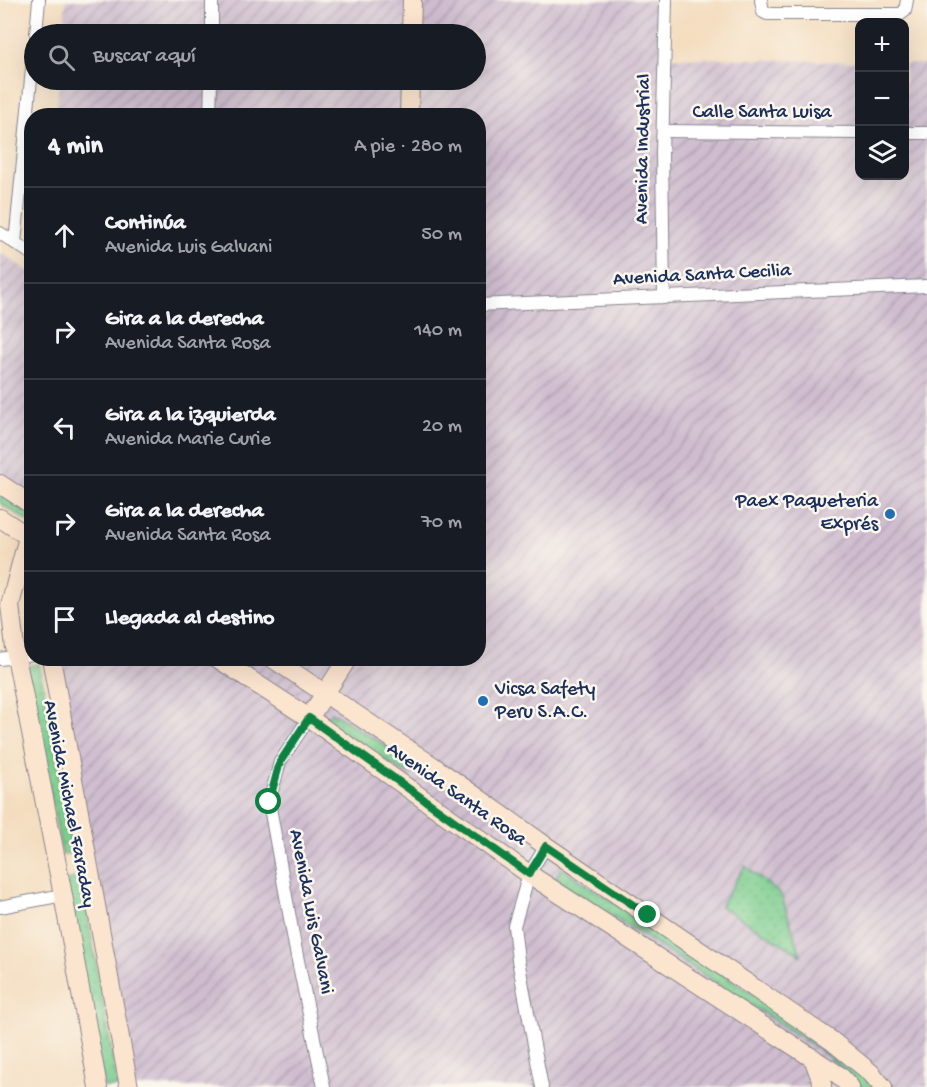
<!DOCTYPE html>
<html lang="es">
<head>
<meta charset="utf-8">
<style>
  :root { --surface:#171b24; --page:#20242c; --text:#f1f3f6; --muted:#9ea1a6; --line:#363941 }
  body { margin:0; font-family:"Gochi Hand",sans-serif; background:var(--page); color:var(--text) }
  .controls { position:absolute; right:18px; top:18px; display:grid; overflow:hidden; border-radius:12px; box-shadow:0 6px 24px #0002 }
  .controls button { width:54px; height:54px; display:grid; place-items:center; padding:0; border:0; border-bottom:2px solid var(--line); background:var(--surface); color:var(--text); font:30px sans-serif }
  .stop { position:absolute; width:18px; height:18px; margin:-14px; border:4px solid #0b8043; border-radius:50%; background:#fff }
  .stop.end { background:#0b8043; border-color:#fff; box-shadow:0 2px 6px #0008 }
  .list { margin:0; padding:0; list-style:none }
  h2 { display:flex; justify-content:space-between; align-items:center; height:78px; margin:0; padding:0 24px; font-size:26px }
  h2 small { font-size:20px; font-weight:400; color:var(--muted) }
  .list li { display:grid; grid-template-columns:39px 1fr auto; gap:18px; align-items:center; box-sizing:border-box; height:96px; padding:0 24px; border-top:2px solid var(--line) }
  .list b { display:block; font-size:22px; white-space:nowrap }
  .list p { margin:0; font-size:20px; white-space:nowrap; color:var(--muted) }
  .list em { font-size:20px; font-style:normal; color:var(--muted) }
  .icon { flex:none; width:33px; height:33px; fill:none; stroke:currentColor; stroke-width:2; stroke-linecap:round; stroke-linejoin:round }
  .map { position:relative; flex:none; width:927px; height:1087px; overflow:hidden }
  .search { position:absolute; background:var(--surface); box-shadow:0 6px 24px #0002; left:24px; top:24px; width:462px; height:66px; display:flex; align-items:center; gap:15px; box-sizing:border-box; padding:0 21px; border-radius:33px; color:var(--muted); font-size:22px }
  .panel { position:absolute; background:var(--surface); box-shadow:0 6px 24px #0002; left:24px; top:108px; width:462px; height:558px; border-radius:24px }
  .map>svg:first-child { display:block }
  .industrial { fill:url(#industrial-furrows) }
  .grass { fill:url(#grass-dots); stroke:#4b7e76; stroke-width:1.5 }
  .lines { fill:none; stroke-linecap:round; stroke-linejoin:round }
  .street-casing { stroke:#88868e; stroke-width:14 }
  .secondary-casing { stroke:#88868e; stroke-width:20 }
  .street { stroke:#fff; stroke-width:12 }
  .secondary { stroke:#fce5cf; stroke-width:18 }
  .route { stroke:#0b8043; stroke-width:8 }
  .poi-dot { fill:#1f6fb2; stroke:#fbf7ec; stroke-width:2 }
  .labels { text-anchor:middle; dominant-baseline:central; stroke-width:5; stroke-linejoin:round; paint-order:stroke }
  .street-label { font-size:20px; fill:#1b2f5e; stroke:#fbf7ec }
  .poi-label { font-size:20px; fill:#1b2f5e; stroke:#fbf7ec; text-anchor:end }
</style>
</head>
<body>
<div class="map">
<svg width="927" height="1087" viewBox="0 0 927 1087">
  <defs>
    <pattern id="industrial-furrows" width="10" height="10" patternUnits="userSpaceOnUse" patternTransform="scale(1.5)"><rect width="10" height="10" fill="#cfbdcf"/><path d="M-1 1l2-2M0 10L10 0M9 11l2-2" fill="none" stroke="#a79aab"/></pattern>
    <pattern id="grass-dots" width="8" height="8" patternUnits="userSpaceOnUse" patternTransform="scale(1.5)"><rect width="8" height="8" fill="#7bcd8e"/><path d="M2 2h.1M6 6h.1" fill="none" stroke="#6ab07d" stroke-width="1.8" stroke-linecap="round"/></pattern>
  </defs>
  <rect width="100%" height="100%" fill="#fbf7ec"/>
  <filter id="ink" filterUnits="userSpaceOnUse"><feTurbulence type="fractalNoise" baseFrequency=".0167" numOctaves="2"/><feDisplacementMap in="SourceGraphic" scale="12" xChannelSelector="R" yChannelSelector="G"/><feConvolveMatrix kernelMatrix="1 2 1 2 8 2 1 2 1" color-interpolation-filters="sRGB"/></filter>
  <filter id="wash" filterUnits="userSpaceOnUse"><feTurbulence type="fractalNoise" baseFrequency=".008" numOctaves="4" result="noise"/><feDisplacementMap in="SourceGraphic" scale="24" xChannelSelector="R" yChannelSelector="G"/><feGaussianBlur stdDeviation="1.35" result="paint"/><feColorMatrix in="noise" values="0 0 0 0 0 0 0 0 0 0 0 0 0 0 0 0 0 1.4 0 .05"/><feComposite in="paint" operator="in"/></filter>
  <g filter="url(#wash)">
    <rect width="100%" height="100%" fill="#f4ddbf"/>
    <g class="industrial">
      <path d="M66,0H661L660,57L859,62L860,176H904L905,64H927V1087H132L58,659L478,658V116H56L59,80H476V34H63Z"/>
      <path d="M0,252L31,273V497L0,477Z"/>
    </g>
    <g class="grass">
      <path d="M0,494L31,514L27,521L0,503Z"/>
      <path d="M39,664L75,852L62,855L26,666Z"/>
      <path d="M331,712L413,763L407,774L324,723Z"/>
      <path d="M745,866L781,895L801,955L720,906Z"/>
      <path d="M561,868L844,1054L874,1087H862L851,1075L816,1047L555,879Z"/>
      <path d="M81,877L118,1087H104L66,880Z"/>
    </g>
  </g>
  <g filter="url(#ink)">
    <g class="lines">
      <g class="street-casing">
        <g id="street">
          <path d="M761,0L763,12L767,14H901L905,11L907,0"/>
          <path d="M36,34L39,0"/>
          <path d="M212,34V0"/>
          <path d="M210,116L211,80"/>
          <path d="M664,131L860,133"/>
          <path d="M904,133H927"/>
          <path d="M0,233L32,254"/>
          <path d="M15,243L34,48"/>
          <path d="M664,298L662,153L666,0"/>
          <path d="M478,305L927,286"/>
          <path d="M0,659L32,654"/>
          <path d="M309,718L280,762L269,802L295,946L324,1087"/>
          <path d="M0,907L63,895"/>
          <path d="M542,1087L518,960L514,926L529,874L546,846"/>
        </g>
      </g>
      <g class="secondary-casing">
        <g id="secondary">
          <path d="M411,34L412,0"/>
          <path d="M409,116L410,80"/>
          <path d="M0,484L32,505"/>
          <path d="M0,518L32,539"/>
          <path d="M32,530L28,537L10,605L16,656L63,895L98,1087"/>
          <path d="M51,658L129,1087"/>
          <path d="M217,658L309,718L529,874L840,1076L850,1087"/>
          <path d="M272,658L433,766L546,846L832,1041L871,1073L883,1087"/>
          <path d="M309,718L348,658"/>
          <path d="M813,1058L822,1082V1087"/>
        </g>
      </g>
      <use href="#street" class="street"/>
      <use href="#secondary" class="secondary"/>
    </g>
  </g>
  <g class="lines" filter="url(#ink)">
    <path class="route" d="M269,802L280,762L309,718L529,874L546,846L648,915"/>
  </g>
  <g class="poi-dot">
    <circle cx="890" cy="514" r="6"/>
    <circle cx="483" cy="701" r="6"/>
  </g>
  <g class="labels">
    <g class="street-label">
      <text x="762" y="113">Calle Santa Luisa</text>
      <text transform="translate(644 149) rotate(-89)">Avenida Industrial</text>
      <text transform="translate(702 276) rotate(-3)">Avenida Santa Cecilia</text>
      <text transform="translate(456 795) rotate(35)">Avenida Santa Rosa</text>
      <text transform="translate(68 804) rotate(79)">Avenida Michael Faraday</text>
      <text transform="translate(310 912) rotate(79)">Avenida Luis Galvani</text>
    </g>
    <g class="poi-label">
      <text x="878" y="502">Paex Paqueteria<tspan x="878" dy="23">Exprés</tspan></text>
      <text x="495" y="690" text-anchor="start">Vicsa Safety<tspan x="495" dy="23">Peru S.A.C.</tspan></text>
    </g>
  </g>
</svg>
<div class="controls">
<button>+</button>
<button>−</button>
<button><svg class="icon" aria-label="layers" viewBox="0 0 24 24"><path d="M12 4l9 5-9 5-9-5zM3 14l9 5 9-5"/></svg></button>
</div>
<div class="stop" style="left:269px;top:802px"></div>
<div class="stop end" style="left:648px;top:915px"></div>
<div class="search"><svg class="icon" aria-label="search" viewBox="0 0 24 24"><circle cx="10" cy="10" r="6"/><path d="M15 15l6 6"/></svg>Buscar aquí</div>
<section class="panel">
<h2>4 min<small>A pie · 280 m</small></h2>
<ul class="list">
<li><svg class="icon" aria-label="ahead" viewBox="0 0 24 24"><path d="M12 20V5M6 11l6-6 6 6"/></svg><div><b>Continúa</b><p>Avenida Luis Galvani</p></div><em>50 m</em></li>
<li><svg class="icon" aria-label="right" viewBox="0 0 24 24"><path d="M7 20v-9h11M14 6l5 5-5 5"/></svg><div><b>Gira a la derecha</b><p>Avenida Santa Rosa</p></div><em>140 m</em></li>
<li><svg class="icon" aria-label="left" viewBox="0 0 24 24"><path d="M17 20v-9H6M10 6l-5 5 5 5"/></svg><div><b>Gira a la izquierda</b><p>Avenida Marie Curie</p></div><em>20 m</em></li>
<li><svg class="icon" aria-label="right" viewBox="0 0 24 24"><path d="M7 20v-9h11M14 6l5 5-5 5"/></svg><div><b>Gira a la derecha</b><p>Avenida Santa Rosa</p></div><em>70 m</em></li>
<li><svg class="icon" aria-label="arrive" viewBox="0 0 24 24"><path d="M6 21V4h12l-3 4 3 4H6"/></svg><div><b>Llegada al destino</b></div></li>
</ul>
</section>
</div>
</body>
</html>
